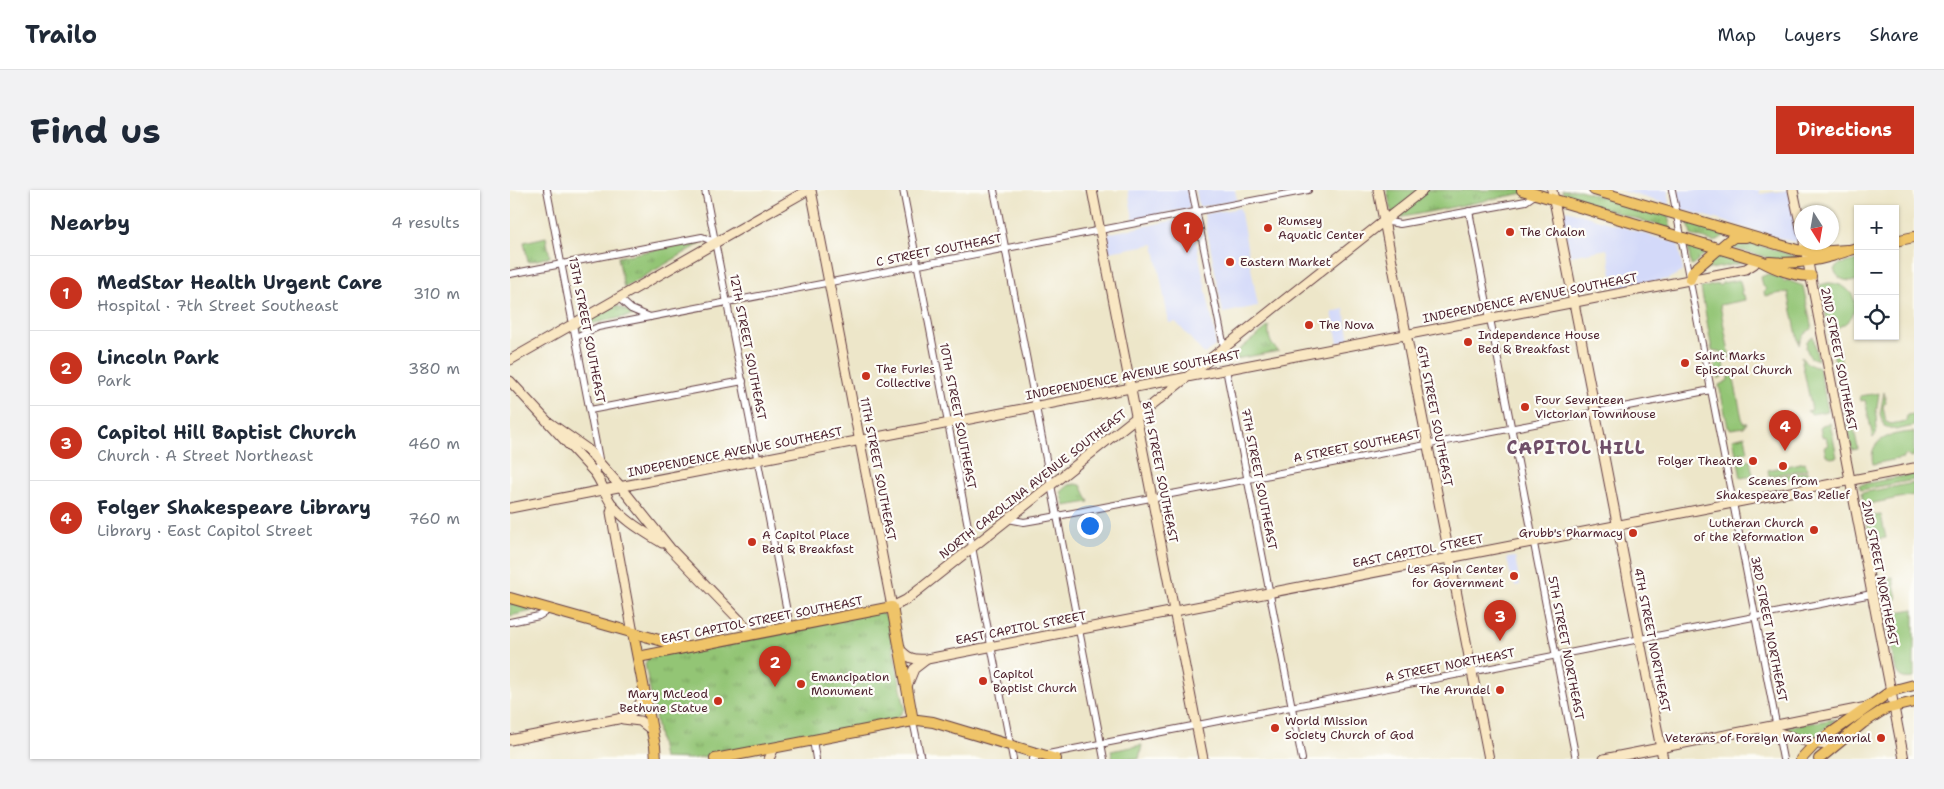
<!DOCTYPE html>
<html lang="en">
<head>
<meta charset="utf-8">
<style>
  :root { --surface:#fff; --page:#f2f2f3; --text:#1f2937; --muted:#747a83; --line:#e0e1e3; --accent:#c8321e }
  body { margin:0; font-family:"Shantell Sans",sans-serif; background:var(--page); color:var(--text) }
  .controls { position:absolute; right:15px; top:15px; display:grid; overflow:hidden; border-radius:0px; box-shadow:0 1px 4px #0004 }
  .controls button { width:45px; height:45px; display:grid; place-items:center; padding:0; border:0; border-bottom:1px solid var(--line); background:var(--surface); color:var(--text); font:25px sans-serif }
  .compass { position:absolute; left:1284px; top:15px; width:45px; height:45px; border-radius:50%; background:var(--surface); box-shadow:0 1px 4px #0004; rotate:169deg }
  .you { position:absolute; left:579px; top:335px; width:18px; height:18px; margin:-12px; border:4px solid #fff; border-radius:50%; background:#1a73e8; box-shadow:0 0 0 8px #1a73e833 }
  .badge { display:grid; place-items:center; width:32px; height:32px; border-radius:50%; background:var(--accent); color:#fff; font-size:16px; font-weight:700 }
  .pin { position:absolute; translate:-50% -41px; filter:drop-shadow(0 1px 2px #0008) }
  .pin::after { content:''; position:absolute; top:26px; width:18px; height:15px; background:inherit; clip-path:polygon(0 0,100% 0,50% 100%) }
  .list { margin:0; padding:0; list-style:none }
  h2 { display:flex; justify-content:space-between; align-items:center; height:65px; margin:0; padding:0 20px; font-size:21px }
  h2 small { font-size:16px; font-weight:400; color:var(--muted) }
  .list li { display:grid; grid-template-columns:32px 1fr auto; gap:15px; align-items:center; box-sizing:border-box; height:75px; padding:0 20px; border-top:1px solid var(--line) }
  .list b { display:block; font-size:19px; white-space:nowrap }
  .list p { margin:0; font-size:16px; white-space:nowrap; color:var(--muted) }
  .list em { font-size:16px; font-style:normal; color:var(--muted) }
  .icon { flex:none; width:28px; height:28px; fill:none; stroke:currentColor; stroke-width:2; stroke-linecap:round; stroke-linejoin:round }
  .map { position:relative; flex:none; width:1404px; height:569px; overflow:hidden; border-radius:0px }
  header { display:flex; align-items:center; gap:30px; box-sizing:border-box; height:70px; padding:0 25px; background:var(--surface); border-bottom:1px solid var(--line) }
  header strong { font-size:24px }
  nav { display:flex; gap:28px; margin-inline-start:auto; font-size:18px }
  .intro { display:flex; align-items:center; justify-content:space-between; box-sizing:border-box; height:120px; padding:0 30px }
  h1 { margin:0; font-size:35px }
  .button { padding:12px 22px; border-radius:0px; background:var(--accent); color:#fff; font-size:18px; font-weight:700 }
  main { display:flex; gap:30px; padding:0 30px }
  aside { flex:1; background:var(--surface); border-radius:0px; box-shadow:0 1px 4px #0004 }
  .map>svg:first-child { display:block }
  .built { fill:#d3d9f9 }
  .green { fill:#93c575; stroke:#6e7250 }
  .park { fill:url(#park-tufts); stroke:#6e7250 }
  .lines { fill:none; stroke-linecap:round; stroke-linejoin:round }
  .street-casing { stroke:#623d43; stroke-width:8 }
  .secondary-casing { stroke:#623d43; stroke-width:11 }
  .primary-casing { stroke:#623d43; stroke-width:12 }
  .street { stroke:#fff; stroke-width:6 }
  .secondary { stroke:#f9e7c3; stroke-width:9 }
  .primary { stroke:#efc469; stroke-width:10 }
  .poi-dot { fill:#c8321e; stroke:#fdfcf7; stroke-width:2 }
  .labels { text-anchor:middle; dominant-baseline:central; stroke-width:4.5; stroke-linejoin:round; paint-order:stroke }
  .poi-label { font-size:12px; fill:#4a1f2b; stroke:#fdfcf7; text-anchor:start }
  .street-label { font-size:12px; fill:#4a1f2b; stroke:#fdfcf7 }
  .district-label { font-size:18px; font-weight:bold; letter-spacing:1px; fill:#6f4e68; stroke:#fdfcf7 }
</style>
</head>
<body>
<header>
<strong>Trailo</strong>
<nav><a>Map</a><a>Layers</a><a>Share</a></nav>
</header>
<div class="intro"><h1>Find us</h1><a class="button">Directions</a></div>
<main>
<aside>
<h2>Nearby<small>4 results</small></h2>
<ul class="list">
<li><span class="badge">1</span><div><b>MedStar Health Urgent Care</b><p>Hospital · 7th Street Southeast</p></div><em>310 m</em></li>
<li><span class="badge">2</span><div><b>Lincoln Park</b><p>Park</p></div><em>380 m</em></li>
<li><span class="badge">3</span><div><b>Capitol Hill Baptist Church</b><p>Church · A Street Northeast</p></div><em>460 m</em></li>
<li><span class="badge">4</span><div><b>Folger Shakespeare Library</b><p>Library · East Capitol Street</p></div><em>760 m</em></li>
</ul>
</aside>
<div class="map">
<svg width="1404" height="569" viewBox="0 0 1404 569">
  <defs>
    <pattern id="park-tufts" width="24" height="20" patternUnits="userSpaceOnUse" patternTransform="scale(1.25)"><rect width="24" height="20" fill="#93c575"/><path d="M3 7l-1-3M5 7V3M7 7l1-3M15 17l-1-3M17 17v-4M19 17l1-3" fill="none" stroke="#7a9f60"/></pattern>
  </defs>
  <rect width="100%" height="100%" fill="#fdfcf7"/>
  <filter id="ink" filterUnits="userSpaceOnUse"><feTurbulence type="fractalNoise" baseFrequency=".02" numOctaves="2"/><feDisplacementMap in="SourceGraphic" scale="10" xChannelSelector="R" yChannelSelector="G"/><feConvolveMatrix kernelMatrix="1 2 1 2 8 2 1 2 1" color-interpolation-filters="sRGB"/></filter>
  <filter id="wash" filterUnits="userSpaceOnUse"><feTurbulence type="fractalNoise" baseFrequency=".0096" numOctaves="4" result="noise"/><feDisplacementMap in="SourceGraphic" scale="20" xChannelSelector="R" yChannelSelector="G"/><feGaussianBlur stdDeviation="1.12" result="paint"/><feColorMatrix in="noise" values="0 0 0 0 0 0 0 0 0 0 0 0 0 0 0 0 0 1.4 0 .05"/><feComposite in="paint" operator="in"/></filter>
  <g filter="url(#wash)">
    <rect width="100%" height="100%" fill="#ede6c9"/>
    <g class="built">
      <path d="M618,0H677L680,18L623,29Z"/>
      <path d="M686,0H725L727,10L689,17Z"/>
      <path d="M1108,0H1158L1160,11L1159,14H1157Z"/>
      <path d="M1173,0H1249L1250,4L1279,0L1288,50L1284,52L1172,19L1167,1Z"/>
      <path d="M730,18L748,116L713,123L694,24Z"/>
      <path d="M1057,20L1168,54L1173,81L1158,89L1105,99L1097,59L1060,66L1052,24Z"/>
      <path d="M681,27L705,144V156L694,164L666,132L659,133L644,54L599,62L596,44Z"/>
      <path d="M834,119L840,150L828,153L822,122Z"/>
      <path d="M1005,367L1010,395L1005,396L1004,393H1002L997,368Z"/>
    </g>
    <g class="green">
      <path d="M1348,70V91C1336,91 1328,91 1324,79L1330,74Z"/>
      <path d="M1258,84L1273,89L1274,92L1277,90L1293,96L1302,139C1296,141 1290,148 1289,155L1278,102L1255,106L1254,102L1256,99L1253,96L1251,87Z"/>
      <path d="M1228,90L1230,91L1232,100L1231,104L1234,105L1235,110L1210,115L1220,168H1218L1212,162L1202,160L1191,98L1208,94L1210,96L1212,93Z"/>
      <path d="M1318,93C1351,93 1356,133 1319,140L1310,95Z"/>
      <path d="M1303,146L1308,170L1300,167L1296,158L1297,151Z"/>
      <path d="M1328,156L1335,191L1329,192L1322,157Z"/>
      <path d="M1206,165L1212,170L1215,178L1213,186L1208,189L1203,166Z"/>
      <path d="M1291,167C1295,172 1303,178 1309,177L1318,221L1302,224L1297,221L1302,220Z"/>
      <path d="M1222,180L1233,233H1237L1234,237L1221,239L1218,237L1209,195L1217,191Z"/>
      <path d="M1374,202L1376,212L1373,216L1376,232L1381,234L1396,231L1397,225L1404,224V236L1386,240L1374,236L1370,224Z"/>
      <path d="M1369,203L1366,224L1367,240L1363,248L1355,210L1351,211L1350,206Z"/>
      <path d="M1338,208L1348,259L1342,260L1332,209Z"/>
      <path d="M1320,233L1327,267L1321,268L1316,265L1314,257L1318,256L1316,246L1312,247L1310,238L1312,235Z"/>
      <path d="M1404,242V266L1400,267L1396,264L1393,268L1363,274C1357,248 1383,243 1404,242Z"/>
      <path d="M1235,246L1238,262L1226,264L1223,249Z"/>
      <path d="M1240,270L1243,286L1231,288L1228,272Z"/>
      <path d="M1295,272L1297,279L1259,286L1258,280Z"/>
      <path d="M1297,281V286L1261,292L1260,288Z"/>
      <path d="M1404,284V290L1351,300L1349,295Z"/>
      <path d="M1404,293V305L1354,315L1351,303Z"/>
      <path d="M1371,325L1376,348L1363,350L1365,360L1363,361L1356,327Z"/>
      <path d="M1368,378L1370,390L1383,387L1387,409L1373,412L1366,379Z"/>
      <path d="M1404,419V488C1395,489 1390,489 1386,481L1375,424Z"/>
      <path d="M1326,529L1302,549L1274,540L1275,537Z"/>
    </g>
    <g class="park">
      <path d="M877,0H1029L883,29Z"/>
      <path d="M1052,0H1070L1158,26L1161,39L1054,7Z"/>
      <path d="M1178,32L1217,44L1205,52L1181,45Z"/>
      <path d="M36,47L40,67L18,72L14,52Z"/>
      <path d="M189,51L190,54L114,98L108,67Z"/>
      <path d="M1225,51H1235L1285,66V70L1263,69L1219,57Z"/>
      <path d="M1178,56L1197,62L1181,76Z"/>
      <path d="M1206,65L1233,73L1184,82Z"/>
      <path d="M106,115L125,125L85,133L70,141V136Z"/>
      <path d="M759,136C758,147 760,155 769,161L715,171Z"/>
      <path d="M565,294L571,295L579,312L555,316L551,302L559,295Z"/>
      <path d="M0,413L21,419L22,421L0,426Z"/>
      <path d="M369,421L377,427L395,519L386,529L181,569L153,568L135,474L139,466Z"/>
      <path d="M632,555L629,569H603L601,561Z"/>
    </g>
  </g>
  <g filter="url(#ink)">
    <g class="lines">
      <g class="street-casing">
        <g id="street">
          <path d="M37,0L90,274L84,282"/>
          <path d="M195,0L280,437"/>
          <path d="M393,0L503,569"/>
          <path d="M484,0L594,569"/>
          <path d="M682,0L714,157"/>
          <path d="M1162,0L1273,569"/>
          <path d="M959,21L1066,569"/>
          <path d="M874,31L890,34L1016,11L1026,4"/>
          <path d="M0,84L192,47L205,52"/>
          <path d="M109,108L121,119L140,127"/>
          <path d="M66,147L88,137L798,0"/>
          <path d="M716,179L792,569"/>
          <path d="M80,220L233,191"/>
          <path d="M498,329L514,332L537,328L1201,200"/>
          <path d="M0,432L29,426L40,419"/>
          <path d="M403,531L411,569"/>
          <path d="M303,550L306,569"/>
          <path d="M523,569L533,565L1362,404"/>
        </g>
      </g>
      <g class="secondary-casing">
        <g id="secondary">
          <path d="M301,0L382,417L396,410L913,0"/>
          <path d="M582,0L693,569"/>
          <path d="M868,0L979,569"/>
          <path d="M1042,0L1153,569"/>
          <path d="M1283,0L1292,42"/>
          <path d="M1294,52L1394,569"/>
          <path d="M0,170L298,0"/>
          <path d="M0,191L84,282C92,292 94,303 101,313C113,330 135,342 152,353"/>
          <path d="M40,233L77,259L111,297L160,358L243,444"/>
          <path d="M103,315L101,322L102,328L123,443"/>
          <path d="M0,318L1236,79L1244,74L1246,70"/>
          <path d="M389,458C398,469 404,470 417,469L1404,278"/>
          <path d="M397,496L404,479L417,469"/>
          <path d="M113,529L130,531L143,541"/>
          <path d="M1253,540C1281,542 1296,558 1327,554"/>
          <path d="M0,550L108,529C123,523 129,519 135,503"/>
          <path d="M259,569L264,558"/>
          <path d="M1094,569L1357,517"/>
        </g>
      </g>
      <g class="primary-casing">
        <g id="primary">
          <path d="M1012,0L1251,71C1266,79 1283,86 1301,86"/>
          <path d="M1084,0L1287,60L1306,62L1337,60"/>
          <path d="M1385,51L1404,47"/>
          <path d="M1259,72C1280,74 1301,72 1322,66C1331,63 1338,60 1348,58"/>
          <path d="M1180,89L1183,81L1218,51L1224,47H1236"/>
          <path d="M0,408L174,457"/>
          <path d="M123,443L145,556L146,569"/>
          <path d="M128,467L382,417L403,531"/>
          <path d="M205,569L408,530L423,532L546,569"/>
          <path d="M1291,569L1304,555L1374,506L1381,501L1404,495"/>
          <path d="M1309,569L1353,533L1375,519L1404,512"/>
        </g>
      </g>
      <use href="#street" class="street"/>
      <use href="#secondary" class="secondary"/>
      <use href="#primary" class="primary"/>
    </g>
  </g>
  <g class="poi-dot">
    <circle cx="758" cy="38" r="5"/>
    <circle cx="1000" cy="42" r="5"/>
    <circle cx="720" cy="72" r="5"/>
    <circle cx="799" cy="135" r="5"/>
    <circle cx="958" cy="152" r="5"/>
    <circle cx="1175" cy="173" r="5"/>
    <circle cx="356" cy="186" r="5"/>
    <circle cx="1015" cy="217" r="5"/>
    <circle cx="1243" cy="271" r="5"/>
    <circle cx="1273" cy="276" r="5"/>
    <circle cx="1304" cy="340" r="5"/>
    <circle cx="1123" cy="343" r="5"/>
    <circle cx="242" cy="352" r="5"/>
    <circle cx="1004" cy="386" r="5"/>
    <circle cx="473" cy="491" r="5"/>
    <circle cx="291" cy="494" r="5"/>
    <circle cx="990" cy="500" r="5"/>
    <circle cx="208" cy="511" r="5"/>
    <circle cx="765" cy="538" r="5"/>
    <circle cx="1371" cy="548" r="5"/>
  </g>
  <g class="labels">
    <g class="poi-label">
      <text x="768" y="31">Rumsey<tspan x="768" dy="14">Aquatic Center</tspan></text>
      <text x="1010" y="42">The Chalon</text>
      <text x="730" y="72">Eastern Market</text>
      <text x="809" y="135">The Nova</text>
      <text x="968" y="145">Independence House<tspan x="968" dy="14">Bed &amp; Breakfast</tspan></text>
      <text x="1185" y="166">Saint Marks<tspan x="1185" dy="14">Episcopal Church</tspan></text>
      <text x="366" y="179">The Furies<tspan x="366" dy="14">Collective</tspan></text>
      <text x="1025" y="210">Four Seventeen<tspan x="1025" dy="14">Victorian Townhouse</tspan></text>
      <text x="1233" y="271" text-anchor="end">Folger Theatre</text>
      <text x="1273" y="291" text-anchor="middle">Scenes from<tspan x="1273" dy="14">Shakespeare Bas Relief</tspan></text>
      <text x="1294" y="333" text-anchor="end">Lutheran Church<tspan x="1294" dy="14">of the Reformation</tspan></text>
      <text x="1113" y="343" text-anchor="end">Grubb's Pharmacy</text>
      <text x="252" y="345">A Capitol Place<tspan x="252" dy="14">Bed &amp; Breakfast</tspan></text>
      <text x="994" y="379" text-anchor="end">Les Aspin Center<tspan x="994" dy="14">for Government</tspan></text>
      <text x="483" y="484">Capitol<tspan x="483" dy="14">Baptist Church</tspan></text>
      <text x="301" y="487">Emancipation<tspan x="301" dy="14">Monument</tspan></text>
      <text x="980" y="500" text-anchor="end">The Arundel</text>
      <text x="198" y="504" text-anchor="end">Mary McLeod<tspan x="198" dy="14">Bethune Statue</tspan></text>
      <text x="775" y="531">World Mission<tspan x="775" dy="14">Society Church of God</tspan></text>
      <text x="1361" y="548" text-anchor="end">Veterans of Foreign Wars Memorial</text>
    </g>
    <g class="street-label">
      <text transform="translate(429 60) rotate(-11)">C STREET SOUTHEAST</text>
      <text transform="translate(1020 108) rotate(-11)">INDEPENDENCE AVENUE SOUTHEAST</text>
      <text transform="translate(77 140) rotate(79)">13TH STREET SOUTHEAST</text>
      <text transform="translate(238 157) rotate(79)">12TH STREET SOUTHEAST</text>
      <text transform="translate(1329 169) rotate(79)">2ND STREET SOUTHEAST</text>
      <text transform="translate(623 185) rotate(-11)">INDEPENDENCE AVENUE SOUTHEAST</text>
      <text transform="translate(448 226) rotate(79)">10TH STREET SOUTHEAST</text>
      <text transform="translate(925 226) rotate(79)">6TH STREET SOUTHEAST</text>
      <text transform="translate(847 256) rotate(-11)">A STREET SOUTHEAST</text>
      <text transform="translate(225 262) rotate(-11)">INDEPENDENCE AVENUE SOUTHEAST</text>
      <text transform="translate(368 279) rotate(79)">11TH STREET SOUTHEAST</text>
      <text transform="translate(650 282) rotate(79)">8TH STREET SOUTHEAST</text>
      <text transform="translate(749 289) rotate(79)">7TH STREET SOUTHEAST</text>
      <text transform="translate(523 294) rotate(-38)">NORTH CAROLINA AVENUE SOUTHEAST</text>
      <text transform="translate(908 361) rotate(-11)">EAST CAPITOL STREET</text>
      <text transform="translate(1370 383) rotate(79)">2ND STREET NORTHEAST</text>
      <text transform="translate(252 430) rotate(-11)">EAST CAPITOL STREET SOUTHEAST</text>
      <text transform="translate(511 438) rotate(-11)">EAST CAPITOL STREET</text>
      <text transform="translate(1259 439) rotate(79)">3RD STREET NORTHEAST</text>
      <text transform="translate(1142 450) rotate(79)">4TH STREET NORTHEAST</text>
      <text transform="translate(1056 458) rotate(79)">5TH STREET NORTHEAST</text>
      <text transform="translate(940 475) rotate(-11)">A STREET NORTHEAST</text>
    </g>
    <g class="district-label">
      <text x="1066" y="258">CAPITOL HILL</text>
    </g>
  </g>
</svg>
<div class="controls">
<button>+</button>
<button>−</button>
<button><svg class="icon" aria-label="locate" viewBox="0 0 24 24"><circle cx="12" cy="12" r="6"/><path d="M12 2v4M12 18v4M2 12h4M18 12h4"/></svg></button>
</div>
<svg class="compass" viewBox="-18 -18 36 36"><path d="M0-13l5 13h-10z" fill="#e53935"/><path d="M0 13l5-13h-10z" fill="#747a83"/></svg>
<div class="you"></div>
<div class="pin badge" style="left:677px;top:63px">1</div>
<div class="pin badge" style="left:265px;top:497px">2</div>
<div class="pin badge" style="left:990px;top:451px">3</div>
<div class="pin badge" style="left:1275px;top:261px">4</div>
</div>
</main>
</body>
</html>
